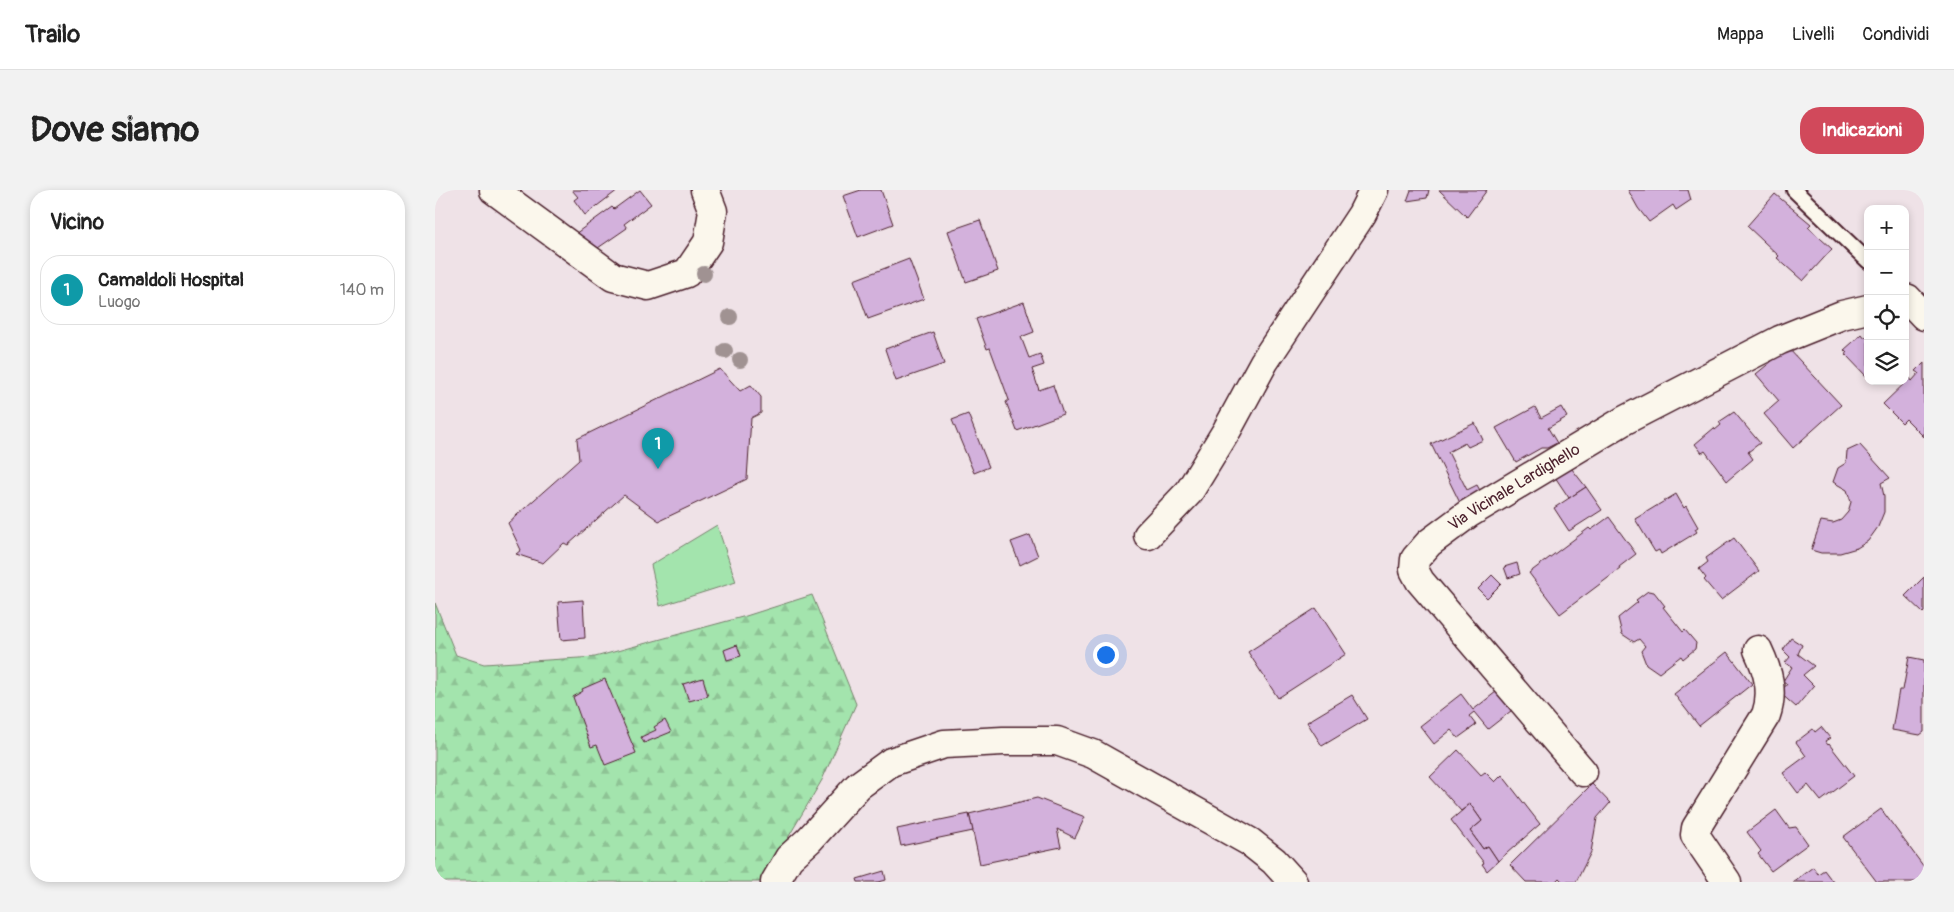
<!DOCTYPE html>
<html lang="it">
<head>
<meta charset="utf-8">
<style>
  :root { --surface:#fff; --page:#f2f2f2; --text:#222; --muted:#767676; --line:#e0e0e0; --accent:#d1495b }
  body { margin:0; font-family:Pangolin,sans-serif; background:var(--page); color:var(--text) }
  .controls { position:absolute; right:15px; top:15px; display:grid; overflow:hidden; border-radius:10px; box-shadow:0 2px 8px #0003 }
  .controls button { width:45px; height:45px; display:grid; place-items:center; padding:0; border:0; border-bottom:1px solid var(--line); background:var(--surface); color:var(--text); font:25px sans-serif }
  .you { position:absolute; left:670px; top:464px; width:18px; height:18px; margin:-12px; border:4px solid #fff; border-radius:50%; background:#1a73e8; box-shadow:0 0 0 8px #1a73e833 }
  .badge { display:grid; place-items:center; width:32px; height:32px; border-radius:50%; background:var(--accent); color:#fff; font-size:16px; font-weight:700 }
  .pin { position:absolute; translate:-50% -41px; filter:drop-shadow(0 1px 2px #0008) }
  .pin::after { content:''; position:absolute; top:26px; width:18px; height:15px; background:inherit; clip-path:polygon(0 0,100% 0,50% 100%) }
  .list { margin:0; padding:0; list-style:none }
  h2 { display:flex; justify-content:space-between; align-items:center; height:65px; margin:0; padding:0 20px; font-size:21px }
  h2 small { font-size:16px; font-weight:400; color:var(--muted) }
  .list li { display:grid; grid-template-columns:32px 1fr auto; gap:15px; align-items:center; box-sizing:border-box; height:70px; margin:0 10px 10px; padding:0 10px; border:1px solid var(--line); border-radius:20px }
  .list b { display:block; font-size:19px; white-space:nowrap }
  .list p { margin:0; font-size:16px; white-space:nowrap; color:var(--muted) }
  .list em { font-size:16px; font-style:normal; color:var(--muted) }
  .icon { flex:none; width:28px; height:28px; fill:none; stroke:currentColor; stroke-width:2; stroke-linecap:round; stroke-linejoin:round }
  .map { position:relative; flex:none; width:1489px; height:692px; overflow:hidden; border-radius:20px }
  header { display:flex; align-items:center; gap:30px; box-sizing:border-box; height:70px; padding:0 25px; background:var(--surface); border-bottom:1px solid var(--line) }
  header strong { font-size:24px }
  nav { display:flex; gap:28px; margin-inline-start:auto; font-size:18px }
  .intro { display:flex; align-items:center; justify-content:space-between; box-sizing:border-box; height:120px; padding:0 30px }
  h1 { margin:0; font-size:35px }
  .button { padding:12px 22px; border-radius:20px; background:var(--accent); color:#fff; font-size:18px; font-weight:700 }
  main { display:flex; gap:30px; padding:0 30px }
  aside { flex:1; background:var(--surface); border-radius:20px; box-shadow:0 2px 8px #0003 }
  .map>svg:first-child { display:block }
  .forest { fill:url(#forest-firs); stroke:#76826c }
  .park { fill:#a3e4ad; stroke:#76826c }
  .building { fill:#d3b1dc; stroke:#4a1f2b }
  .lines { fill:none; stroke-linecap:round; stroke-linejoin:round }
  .lane-casing { stroke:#4a1f2b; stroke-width:18 }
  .street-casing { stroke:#4a1f2b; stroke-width:31 }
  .lane { stroke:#fbf7ec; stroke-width:14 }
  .street { stroke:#fbf7ec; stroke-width:28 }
  .tree { fill:#a09292 }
  .labels { text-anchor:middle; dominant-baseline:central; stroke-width:4; stroke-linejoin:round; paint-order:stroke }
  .street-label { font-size:16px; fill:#4a1f2b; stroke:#fbf7ec }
</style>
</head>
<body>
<header>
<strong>Trailo</strong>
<nav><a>Mappa</a><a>Livelli</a><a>Condividi</a></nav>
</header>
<div class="intro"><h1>Dove siamo</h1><a class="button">Indicazioni</a></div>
<main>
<aside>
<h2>Vicino<small></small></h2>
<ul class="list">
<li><span class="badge" style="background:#0f9aa8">1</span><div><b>Camaldoli Hospital</b><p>Luogo</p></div><em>140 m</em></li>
</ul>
</aside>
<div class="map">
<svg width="1489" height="692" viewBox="0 0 1489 692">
  <defs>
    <pattern id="forest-firs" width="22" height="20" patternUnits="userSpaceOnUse" patternTransform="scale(1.25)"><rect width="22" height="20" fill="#a3e4ad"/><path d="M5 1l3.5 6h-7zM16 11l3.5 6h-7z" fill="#8ec395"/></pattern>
  </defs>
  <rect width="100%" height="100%" fill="#efe2e7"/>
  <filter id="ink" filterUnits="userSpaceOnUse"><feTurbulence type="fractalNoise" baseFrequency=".02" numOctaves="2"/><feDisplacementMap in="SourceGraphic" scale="10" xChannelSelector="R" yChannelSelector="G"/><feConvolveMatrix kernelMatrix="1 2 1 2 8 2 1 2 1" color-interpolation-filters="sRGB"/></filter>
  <g filter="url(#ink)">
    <path class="forest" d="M377,405L421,514L387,590L327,692H0V413L21,465L49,474L160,467L311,426Z"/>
    <path class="park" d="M282,335L301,392L225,416L216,375Z"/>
    <g class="building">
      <path d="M137,0H183L150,25L139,10L143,7Z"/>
      <path d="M205,0L216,14L189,34L192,38L160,60L140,44L177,17L179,19Z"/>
      <path d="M426,0H446L458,34L423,47L408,6Z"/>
      <path d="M976,0H994L992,8L972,11Z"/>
      <path d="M1004,0H1052L1032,27Z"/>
      <path d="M1193,0H1253L1256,10L1241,20L1238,15L1214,32L1203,18Z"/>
      <path d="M1340,4L1376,34L1373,37L1397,59L1368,91L1342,68L1344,66L1312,36Z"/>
      <path d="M545,30L563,81L531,92L513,41Z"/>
      <path d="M474,69L489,109L433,129L419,90Z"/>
      <path d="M589,112L599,142L586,147L594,168L605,164L609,175L597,179L604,200L618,195L628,224L582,241L571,212L574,210L555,158L552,159L541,129Z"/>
      <path d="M498,142L509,174L461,191L450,159Z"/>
      <path d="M1427,144L1430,148L1433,145V188L1411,165L1412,163L1409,160Z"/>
      <path d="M1353,158L1406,215L1358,258L1329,224L1344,211L1321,184Z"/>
      <path d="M1489,173V247L1471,229L1467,233L1448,214L1475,188L1477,191L1484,183L1481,181Z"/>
      <path d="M285,179L305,201L316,195L326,207V223L316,228L312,289L224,331L189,305L133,355L129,353L108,373L81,364L86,360L73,333L144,270L142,249Z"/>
      <path d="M1100,217L1106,228L1126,217L1132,227L1113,238L1122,253L1112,258H1106L1081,272L1061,238Z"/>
      <path d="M1299,222L1325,253L1313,262L1318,269L1292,291L1270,261L1267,263L1260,254L1279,238L1280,240L1286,235L1284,232Z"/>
      <path d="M533,224L554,277L539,283L517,230Z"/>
      <path d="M1040,233L1048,250L1033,257L1030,253L1013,262L1032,300L1042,295L1048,306L1027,317L996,254Z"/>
      <path d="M1425,255L1455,288L1446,293L1449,306V322L1443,337L1433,351L1422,358L1405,363H1386L1376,360L1386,331L1398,333L1406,330L1413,322L1416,312L1412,300L1398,292L1403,278L1411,273L1412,261Z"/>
      <path d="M1133,274L1151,297L1134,308L1118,284Z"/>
      <path d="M1151,297L1167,320L1134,341L1119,318Z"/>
      <path d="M1241,304L1249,318L1251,316L1263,337L1260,339L1262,342L1226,364L1224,360L1220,362L1200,329Z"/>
      <path d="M1174,327L1201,364L1184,377L1185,379L1125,424L1094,383L1154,338L1156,340Z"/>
      <path d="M595,345L603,366L585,375L576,352Z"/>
      <path d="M1299,348L1324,381L1286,410L1269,390L1271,388L1264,379L1273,372L1271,368Z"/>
      <path d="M1082,373L1085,384L1073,388L1069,377Z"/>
      <path d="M1057,385L1066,394L1052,408L1043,399Z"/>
      <path d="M1489,387V422L1488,423L1470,406Z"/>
      <path d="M1213,401L1219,402L1230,416L1228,417L1248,442L1250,440L1261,453L1260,459L1248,469L1246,466L1224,483L1211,474L1206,461L1210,456L1204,449L1199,452L1187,444L1183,428L1203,412L1201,410Z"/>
      <path d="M148,410L150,448L126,450L123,412Z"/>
      <path d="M881,418L911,464L843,508L813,462Z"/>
      <path d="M1356,448L1367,455L1363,464L1379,476L1368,485L1379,496L1361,517L1345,503L1352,494L1348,491L1357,477L1350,473L1355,467L1348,460Z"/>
      <path d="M302,455L306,466L292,470L289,460Z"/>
      <path d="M1292,462L1317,494L1264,536L1239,504Z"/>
      <path d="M1474,467L1489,470V542L1485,545L1457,540L1464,500H1468Z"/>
      <path d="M268,488L273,506L254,511L248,494Z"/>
      <path d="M170,489L201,563L170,575L162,555L156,557L138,507L148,501L147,499Z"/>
      <path d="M1066,498L1081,517L1053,539L1039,522L1034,526L1041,535L1023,548L1016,540L999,554L985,536L1026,504L1038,520Z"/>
      <path d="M917,505L932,529L887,556L872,532Z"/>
      <path d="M230,530L236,542L209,553L206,547L221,540L219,537Z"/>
      <path d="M1386,537L1395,548L1390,551L1393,555L1394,554L1419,586L1386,611L1373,595L1363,603L1348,583L1371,566L1361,552L1378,539L1380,542Z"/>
      <path d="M1023,560L1046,585L1050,582L1060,592L1067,585L1105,634L1063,671L1053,656L1048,659L1035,641L1047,631L1035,614L1026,621L995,587Z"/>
      <path d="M1157,594L1175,613L1162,628L1156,662L1141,692H1128L1124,688L1120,692H1091L1075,675Z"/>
      <path d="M602,608L650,627L640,648L622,639L626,657L545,674L534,624Z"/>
      <path d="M1035,614L1047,631L1035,641L1048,659L1053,656L1063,671L1052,681L1047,674L1049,673L1016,630Z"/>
      <path d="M1446,619L1489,677V689L1485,692H1442L1408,647Z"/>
      <path d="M1341,620L1354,638L1361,637L1373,654L1336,681L1323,664L1326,661L1312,642Z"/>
      <path d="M534,624L538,641L466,656L462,639Z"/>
      <path d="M1378,677L1383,684L1389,680L1398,692H1358Z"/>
      <path d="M449,681L451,690L444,692H423L422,689Z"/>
    </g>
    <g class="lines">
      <g class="lane-casing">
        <path id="lane" d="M1359,0L1433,71"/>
      </g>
      <g class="street-casing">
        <g id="street">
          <path d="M59,0L178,87L213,96L252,83L273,52L278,21L270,0"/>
          <path d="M1470,110L1473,109L1489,126"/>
          <path d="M713,345L754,302L792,240L829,172L927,24L939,0"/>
          <path id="s1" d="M1148,582L985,391L979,380L980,369L994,353L1033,324L1190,230L1345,150L1407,125L1433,119"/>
          <path d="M340,692L354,668L374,650L423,596L456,572L509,554L568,551H622L658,564L815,652L839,671L858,692"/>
          <path d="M1292,692L1260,645L1261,638L1331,525C1339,502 1333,481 1323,460"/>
        </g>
      </g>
      <use href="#lane" class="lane"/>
      <use href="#street" class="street"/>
    </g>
    <g class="tree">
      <circle cx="269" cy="84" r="8"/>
      <circle cx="295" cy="127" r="8"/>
      <circle cx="290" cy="161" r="8"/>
      <circle cx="305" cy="170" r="8"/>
    </g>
  </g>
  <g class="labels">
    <g class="street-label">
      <text stroke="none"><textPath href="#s1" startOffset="398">Via Vicinale Lardighello</textPath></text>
    </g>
  </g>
</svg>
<div class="controls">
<button>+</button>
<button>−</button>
<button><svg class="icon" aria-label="locate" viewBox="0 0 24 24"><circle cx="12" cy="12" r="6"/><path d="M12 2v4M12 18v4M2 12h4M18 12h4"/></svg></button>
<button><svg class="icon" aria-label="layers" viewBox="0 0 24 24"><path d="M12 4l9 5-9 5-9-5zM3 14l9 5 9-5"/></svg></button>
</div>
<div class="you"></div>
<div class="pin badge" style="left:223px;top:279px;background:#0f9aa8">1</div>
</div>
</main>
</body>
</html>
